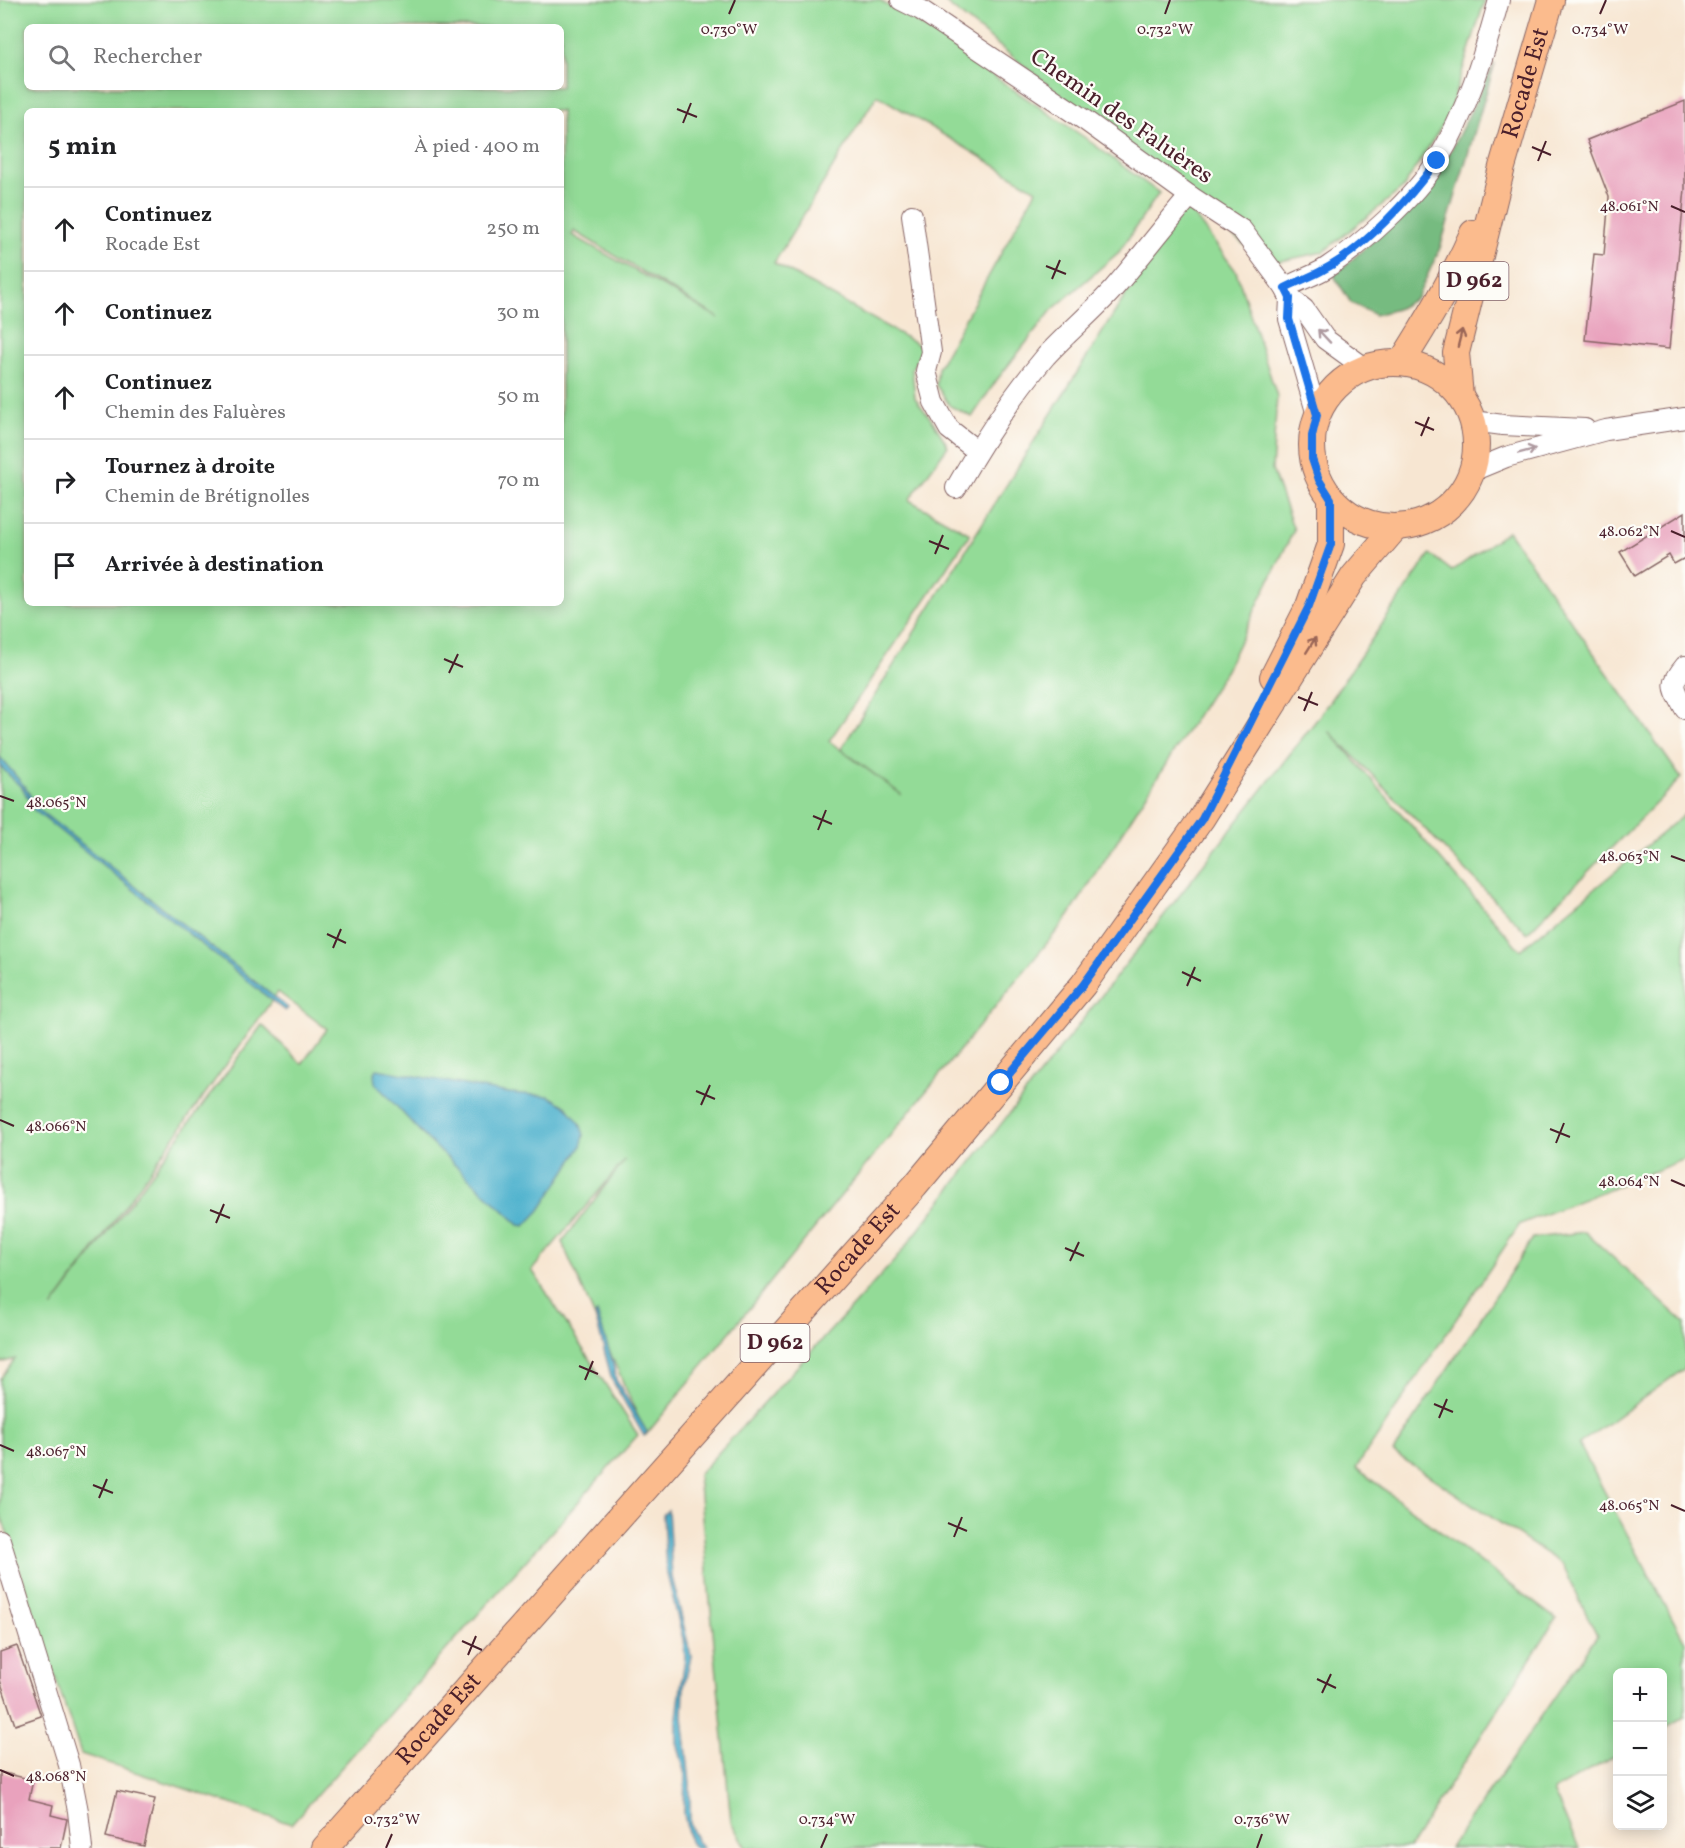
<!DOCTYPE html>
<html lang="fr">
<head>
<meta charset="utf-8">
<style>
  :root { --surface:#fff; --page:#f2f2f2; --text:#202124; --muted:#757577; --line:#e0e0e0 }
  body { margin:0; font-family:Vollkorn,serif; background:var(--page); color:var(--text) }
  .controls { position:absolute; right:18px; bottom:18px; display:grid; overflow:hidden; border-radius:9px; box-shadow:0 3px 15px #0003 }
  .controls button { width:54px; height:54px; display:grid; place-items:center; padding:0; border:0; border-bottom:2px solid var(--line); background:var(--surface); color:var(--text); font:30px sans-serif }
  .stop { position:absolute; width:18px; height:18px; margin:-14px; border:4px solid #1a73e8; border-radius:50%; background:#fff }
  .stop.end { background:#1a73e8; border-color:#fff; box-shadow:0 2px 6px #0008 }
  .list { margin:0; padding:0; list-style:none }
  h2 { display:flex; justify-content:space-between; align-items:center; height:78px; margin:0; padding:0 24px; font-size:26px }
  h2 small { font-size:20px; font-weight:400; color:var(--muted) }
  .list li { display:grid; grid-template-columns:39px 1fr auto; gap:18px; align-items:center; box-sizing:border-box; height:84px; padding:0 24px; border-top:2px solid var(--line) }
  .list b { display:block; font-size:22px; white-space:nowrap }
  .list p { margin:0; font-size:20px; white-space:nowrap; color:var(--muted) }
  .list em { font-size:20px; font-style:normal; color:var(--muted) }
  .icon { flex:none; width:33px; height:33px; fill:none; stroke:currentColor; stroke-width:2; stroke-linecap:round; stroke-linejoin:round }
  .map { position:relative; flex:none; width:1685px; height:1848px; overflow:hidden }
  .search { position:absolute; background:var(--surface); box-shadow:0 3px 15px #0003; left:24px; top:24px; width:540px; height:66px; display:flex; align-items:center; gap:15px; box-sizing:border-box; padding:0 21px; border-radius:9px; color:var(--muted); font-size:22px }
  .panel { position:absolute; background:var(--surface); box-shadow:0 3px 15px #0003; left:24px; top:108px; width:540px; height:498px; border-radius:9px }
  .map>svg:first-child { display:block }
  .green { fill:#93db97; stroke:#6e7d61; stroke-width:1.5; fill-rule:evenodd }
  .forest { fill:#76bb80; stroke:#606d56; stroke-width:1.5 }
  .water { fill:#50b2ce; stroke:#4d687c; stroke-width:1.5 }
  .building { fill:#e9a2bd }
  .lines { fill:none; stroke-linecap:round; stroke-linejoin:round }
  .minor-casing { stroke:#876565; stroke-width:22 }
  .major-casing { stroke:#876565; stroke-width:28 }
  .minor { stroke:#fff; stroke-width:20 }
  .major { stroke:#fbbb8d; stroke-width:26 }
  .oneway { stroke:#ae9aa0 }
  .oneway2 { stroke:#9a6557 }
  .route { stroke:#1a73e8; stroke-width:8 }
  .ticks { fill:none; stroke:#4a1f2b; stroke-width:2 }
  .labels { text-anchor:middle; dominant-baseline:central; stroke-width:4.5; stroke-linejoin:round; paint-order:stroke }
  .shield { fill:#fdfcf7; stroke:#806168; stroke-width:1.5 }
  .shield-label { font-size:22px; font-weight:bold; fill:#4a1f2b }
  .street-label { font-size:24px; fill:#4a1f2b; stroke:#fdfcf7 }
  .ticks-label { font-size:15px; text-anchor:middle; fill:#4a1f2b; stroke:#fdfcf7; stroke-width:4.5; stroke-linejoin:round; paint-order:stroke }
</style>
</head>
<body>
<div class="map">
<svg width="1685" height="1848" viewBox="0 0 1685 1848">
  <rect width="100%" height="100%" fill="#fdfcf7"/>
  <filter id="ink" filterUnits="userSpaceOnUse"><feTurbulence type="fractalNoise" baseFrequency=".0167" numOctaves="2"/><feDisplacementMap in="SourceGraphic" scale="12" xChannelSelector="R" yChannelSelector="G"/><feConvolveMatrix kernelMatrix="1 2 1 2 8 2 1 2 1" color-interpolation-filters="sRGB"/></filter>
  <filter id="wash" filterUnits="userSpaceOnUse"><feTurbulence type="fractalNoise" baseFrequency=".008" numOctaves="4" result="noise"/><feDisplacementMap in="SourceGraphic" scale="24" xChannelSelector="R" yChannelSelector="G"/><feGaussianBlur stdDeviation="1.35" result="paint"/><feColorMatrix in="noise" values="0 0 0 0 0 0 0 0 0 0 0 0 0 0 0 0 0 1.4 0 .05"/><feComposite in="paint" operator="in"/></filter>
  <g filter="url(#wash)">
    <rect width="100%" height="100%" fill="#f7e6d2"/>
    <g class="green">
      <path d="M0,0H879L934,33L983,69L1084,137L1159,193L1119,252L1052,310L996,381L972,417L950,406L936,385L938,368L1036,190L877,95L774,263L923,347L912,369L915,398L934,423L948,446L909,500L970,534L829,741L902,795L841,749L1184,202L1236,271L1277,396L1272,470L1294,530L1226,670L1069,916L646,1435L562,1242L625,1160L532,1270L638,1435L291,1824L81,1754L0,1512V1379L15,1359L0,1363ZM27,27H561V87H27ZM27,111H561V603H27ZM574,231L719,318L572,235ZM278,992L327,1029L302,1064L262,1025L52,1308Z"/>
      <path d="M942,0H1485L1448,116L1403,188L1323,252L1267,264L1159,174Z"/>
      <path d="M1508,531L1681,778L1527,933L1329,731L1520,950L1685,814V1159L1520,1224L1356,1468L1556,1619L1409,1848H746L731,1822L698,1475L895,1260L1318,718L1430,554L1452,571Z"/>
      <path d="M1585,1232L1685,1323V1368L1579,1444L1685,1642V1717L1663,1730L1662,1672H1618L1617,1755L1553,1791L1579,1848H1450L1597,1636L1562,1564L1393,1452L1533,1238Z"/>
    </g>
    <path class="forest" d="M1495,63L1440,248L1417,298L1397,309L1375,315L1351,303L1334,276L1423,195L1452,148Z"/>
    <g class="water">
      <path d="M0,757L25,787L38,809L288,1008L285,1011L34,810L23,789L0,766Z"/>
      <path d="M377,1069L509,1093L549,1096L567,1107L580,1123L584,1135L581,1147L540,1210L525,1226L519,1225L423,1135L375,1083L374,1075Z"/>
      <path d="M597,1313L613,1363L616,1380L647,1432L644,1436L612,1380L595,1315Z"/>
      <path d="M668,1510L672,1577L691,1656L684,1686L683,1717L690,1783V1823L696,1840L703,1848H695L690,1842L684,1814L685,1771L677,1743V1717L685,1657L683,1639L666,1570L663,1515Z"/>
    </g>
    <g id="blocks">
      <g class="building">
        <path d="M1685,101V189L1669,349L1585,340L1594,254L1604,255L1609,197L1587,140Z"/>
        <path d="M1685,512V558L1674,564L1669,555L1635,576L1620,552Z"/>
        <path d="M17,1646L41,1716L15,1725L0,1680V1652Z"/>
        <path d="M0,1772L33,1780L29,1799L53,1805L51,1815L67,1819L61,1848H0Z"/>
        <path d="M117,1791L155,1799L144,1846L106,1837Z"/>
      </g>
    </g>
  </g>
  <g filter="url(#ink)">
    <use href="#blocks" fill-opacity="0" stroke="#876565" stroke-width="1.5"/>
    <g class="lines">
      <g class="minor-casing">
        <g id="minor">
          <path d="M901,0L921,10L1086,121L1190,196L1242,230L1285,288L1290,298L1304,309L1325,339L1365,368"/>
          <path d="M912,215L931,352L926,371L934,402L949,429L977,451"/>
          <path d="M1285,288C1298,280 1314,276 1326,268C1363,244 1414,198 1437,161C1467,112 1484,55 1499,0"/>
          <path d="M1290,298L1289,319L1317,415"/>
          <path d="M1473,421L1503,425L1585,429"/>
          <path d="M1472,471L1506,457L1606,430L1685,418"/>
          <path d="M956,488C982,442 1012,396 1046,356C1068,332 1094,311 1114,288C1140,258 1164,226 1190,196"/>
          <path d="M1685,666C1668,686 1674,688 1685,709"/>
          <path d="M0,1540L69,1765L78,1811L82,1848"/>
        </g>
      </g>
      <g class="major-casing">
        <g id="major">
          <path d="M1401,363C1428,321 1453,279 1473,233"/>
          <circle cx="1394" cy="445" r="82"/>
          <path id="s1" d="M1460,396L1456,353L1502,167L1551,0"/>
          <path d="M1273,677L1309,606L1331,544V499"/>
          <path id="s2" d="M325,1848L915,1186L1083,985L1201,819L1354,576L1395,528"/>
        </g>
      </g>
      <use href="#minor" class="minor"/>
      <use href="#major" class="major"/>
    </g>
    <defs><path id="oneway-shaft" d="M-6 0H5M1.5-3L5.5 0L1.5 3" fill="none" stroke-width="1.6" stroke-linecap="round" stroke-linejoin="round" transform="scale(1.5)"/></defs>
    <g class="oneway">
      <use href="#oneway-shaft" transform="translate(1324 336) rotate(-133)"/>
      <use href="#oneway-shaft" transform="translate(1527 451) rotate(-15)"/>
    </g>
    <g class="oneway2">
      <use href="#oneway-shaft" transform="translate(1460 338) rotate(-76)"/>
      <use href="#oneway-shaft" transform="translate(1311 645) rotate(-58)"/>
    </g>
  </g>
  <g class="lines" filter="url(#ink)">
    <path class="route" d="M1001,1083L1083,985L1202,819L1309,606L1331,544V499L1319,480L1312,459V436L1317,415L1289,319L1290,298L1285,288C1298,281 1311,277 1323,270C1364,249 1410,198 1437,161"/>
  </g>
  <path class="ticks" d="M729,14L735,0M1165,14L1170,0M1600,14L1606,0M677,109L697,117M683,123L691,103M1532,147L1551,155M1538,161L1546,141M1671,206L1685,212M1046,266L1066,274M1052,279L1060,260M1415,422L1434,430M1421,436L1429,417M1671,531L1685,537M929,541L949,549M935,554L943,535M444,659L463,667M449,673L458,654M1298,697L1318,705M1304,711L1312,692M0,796L14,801M813,816L832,824M818,830L826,810M1671,856L1685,861M327,934L346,943M333,948L341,929M1182,972L1201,981M1187,986L1195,967M696,1091L715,1099M701,1105L710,1085M0,1120L14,1126M1550,1129L1570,1137M1556,1143L1564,1123M1671,1180L1685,1186M210,1210L230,1218M216,1223L224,1204M1065,1248L1084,1256M1070,1261L1079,1242M579,1366L598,1374M585,1380L593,1361M1434,1404L1453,1412M1439,1418L1447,1399M0,1445L14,1451M93,1485L113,1493M99,1498L107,1479M1671,1505L1685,1511M948,1523L967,1531M954,1537L962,1517M462,1641L482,1650M468,1655L476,1636M1317,1679L1336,1688M1322,1693L1331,1674M0,1770L14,1776M386,1848L392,1834M821,1848L827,1834M1257,1848L1262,1834"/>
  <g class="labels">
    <g class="shield">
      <rect x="1439.5" y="262" width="69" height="38" rx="4.5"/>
      <rect x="740.5" y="1324" width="69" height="38" rx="4.5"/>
    </g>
    <g class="shield-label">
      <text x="1474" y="281">D 962</text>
      <text x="775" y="1343">D 962</text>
    </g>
    <g class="street-label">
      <text stroke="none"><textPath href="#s1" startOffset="322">Rocade Est</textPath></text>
      <text transform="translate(1121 117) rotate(35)">Chemin des Faluères</text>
      <text stroke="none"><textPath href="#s2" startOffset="802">Rocade Est</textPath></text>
      <text stroke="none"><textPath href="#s2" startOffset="172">Rocade Est</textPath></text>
    </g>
  </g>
  <g class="ticks-label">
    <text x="729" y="34">0.730°W</text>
    <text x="1165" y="34">0.732°W</text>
    <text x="1600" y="34">0.734°W</text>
    <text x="1629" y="211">48.061°N</text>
    <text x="1629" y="536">48.062°N</text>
    <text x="56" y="807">48.065°N</text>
    <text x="1629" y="861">48.063°N</text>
    <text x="56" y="1131">48.066°N</text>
    <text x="1629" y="1186">48.064°N</text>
    <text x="56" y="1456">48.067°N</text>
    <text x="1629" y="1510">48.065°N</text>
    <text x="56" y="1781">48.068°N</text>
    <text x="392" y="1824">0.732°W</text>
    <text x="827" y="1824">0.734°W</text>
    <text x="1262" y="1824">0.736°W</text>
  </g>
</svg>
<div class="controls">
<button>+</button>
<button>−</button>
<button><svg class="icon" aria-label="layers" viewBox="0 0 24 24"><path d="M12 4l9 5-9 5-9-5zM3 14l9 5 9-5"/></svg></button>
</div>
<div class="stop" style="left:1001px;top:1083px"></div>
<div class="stop end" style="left:1437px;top:161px"></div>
<div class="search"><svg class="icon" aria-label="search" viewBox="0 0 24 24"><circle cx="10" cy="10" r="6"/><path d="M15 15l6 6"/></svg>Rechercher</div>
<section class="panel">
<h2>5 min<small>À pied · 400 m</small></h2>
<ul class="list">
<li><svg class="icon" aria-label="ahead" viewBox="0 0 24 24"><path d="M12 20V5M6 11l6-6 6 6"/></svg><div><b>Continuez</b><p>Rocade Est</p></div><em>250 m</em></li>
<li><svg class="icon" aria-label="ahead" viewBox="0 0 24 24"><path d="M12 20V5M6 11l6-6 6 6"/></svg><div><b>Continuez</b></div><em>30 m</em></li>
<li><svg class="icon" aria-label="ahead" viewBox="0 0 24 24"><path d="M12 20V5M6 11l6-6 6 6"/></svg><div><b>Continuez</b><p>Chemin des Faluères</p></div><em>50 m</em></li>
<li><svg class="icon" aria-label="right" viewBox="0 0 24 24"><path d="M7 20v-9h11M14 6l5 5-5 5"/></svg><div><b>Tournez à droite</b><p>Chemin de Brétignolles</p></div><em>70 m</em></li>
<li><svg class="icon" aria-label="arrive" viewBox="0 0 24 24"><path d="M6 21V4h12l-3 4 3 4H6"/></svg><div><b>Arrivée à destination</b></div></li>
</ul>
</section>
</div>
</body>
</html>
